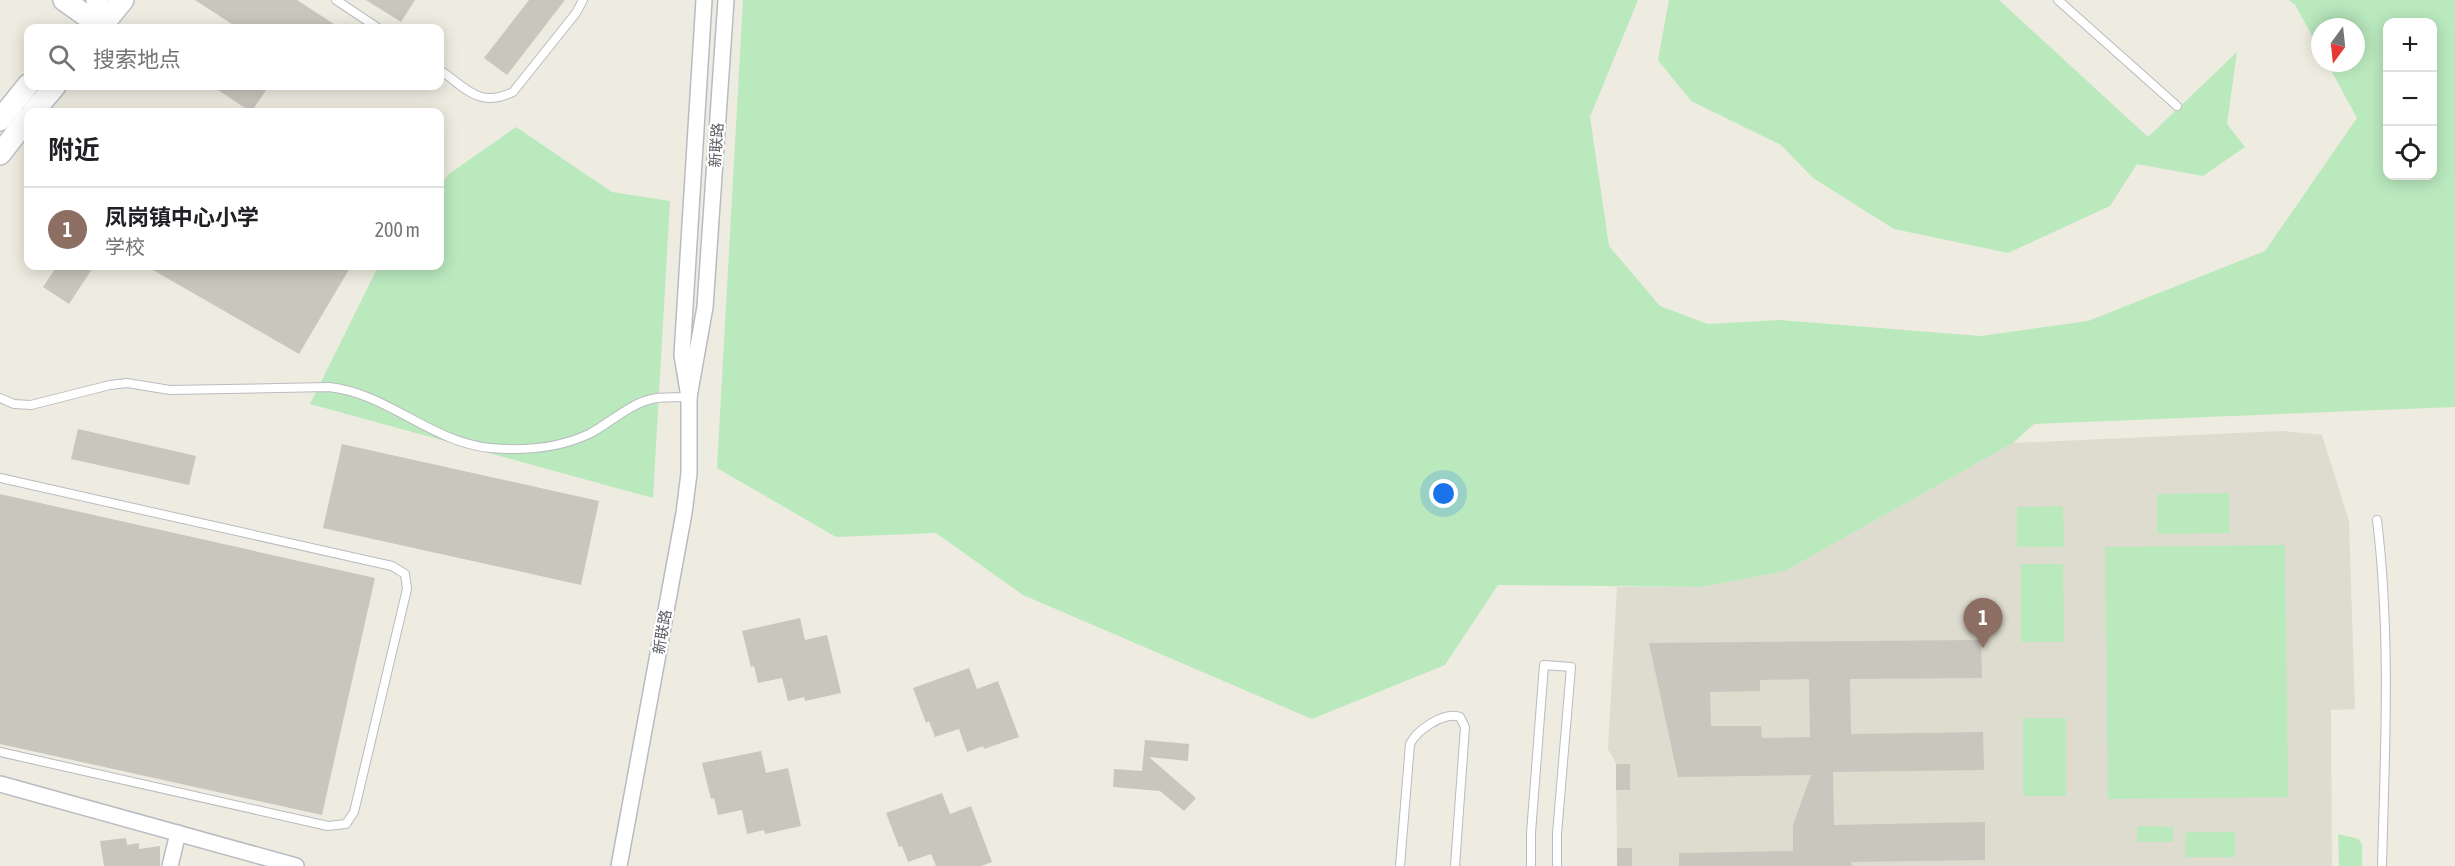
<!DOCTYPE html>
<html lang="zh">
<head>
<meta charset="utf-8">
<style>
  :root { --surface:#fff; --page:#f2f2f2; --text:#202124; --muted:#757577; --line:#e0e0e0; --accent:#fb4019 }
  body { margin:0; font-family:"Asap Condensed","Noto Sans SC",sans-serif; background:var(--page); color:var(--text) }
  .controls { position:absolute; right:18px; top:18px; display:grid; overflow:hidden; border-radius:12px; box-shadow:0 3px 15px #0003 }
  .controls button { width:54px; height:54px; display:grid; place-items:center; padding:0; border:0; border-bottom:2px solid var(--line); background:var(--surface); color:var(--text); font:30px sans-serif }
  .compass { position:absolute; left:2311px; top:18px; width:54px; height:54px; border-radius:50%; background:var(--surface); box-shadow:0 3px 15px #0003; rotate:195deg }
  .you { position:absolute; left:1444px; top:494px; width:21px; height:21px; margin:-15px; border:4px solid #fff; border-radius:50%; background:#1a73e8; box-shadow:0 0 0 9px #1a73e833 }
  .badge { display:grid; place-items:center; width:39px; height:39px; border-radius:50%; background:var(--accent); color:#fff; font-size:20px; font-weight:700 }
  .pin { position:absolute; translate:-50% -50px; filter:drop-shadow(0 2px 3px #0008) }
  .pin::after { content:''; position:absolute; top:32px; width:21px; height:18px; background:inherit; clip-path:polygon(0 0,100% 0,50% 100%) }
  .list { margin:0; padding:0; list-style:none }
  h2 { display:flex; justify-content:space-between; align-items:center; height:78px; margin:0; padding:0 24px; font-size:26px }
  h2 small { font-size:20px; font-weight:400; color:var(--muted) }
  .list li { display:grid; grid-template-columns:39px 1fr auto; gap:18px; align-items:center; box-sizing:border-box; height:84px; padding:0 24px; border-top:2px solid var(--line) }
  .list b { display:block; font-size:22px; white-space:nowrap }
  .list p { margin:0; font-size:20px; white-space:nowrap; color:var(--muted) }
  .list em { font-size:20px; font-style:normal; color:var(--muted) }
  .icon { flex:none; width:33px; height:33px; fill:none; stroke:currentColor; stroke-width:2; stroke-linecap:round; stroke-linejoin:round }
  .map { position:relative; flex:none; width:2455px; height:866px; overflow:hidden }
  .search { position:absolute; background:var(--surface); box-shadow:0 3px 15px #0003; left:24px; top:24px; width:420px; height:66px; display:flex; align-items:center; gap:15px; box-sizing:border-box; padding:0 21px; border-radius:12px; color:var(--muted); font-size:22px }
  .panel { position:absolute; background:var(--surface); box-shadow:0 3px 15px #0003; left:24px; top:108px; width:420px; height:162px; border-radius:12px }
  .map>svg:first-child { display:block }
  .education { fill:#dddccf }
  .green { fill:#bae9be; fill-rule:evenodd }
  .building { fill:#c9c6bd; fill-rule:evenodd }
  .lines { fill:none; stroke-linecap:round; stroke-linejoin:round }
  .lane-casing { stroke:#b9bbc1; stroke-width:10 }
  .street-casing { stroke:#b9bbc1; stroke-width:18 }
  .secondary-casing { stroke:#bbbec6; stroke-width:24 }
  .lane { stroke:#fff; stroke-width:8 }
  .street { stroke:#fff; stroke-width:15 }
  .secondary { stroke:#fff; stroke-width:21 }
  .labels { text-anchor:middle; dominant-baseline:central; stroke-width:4.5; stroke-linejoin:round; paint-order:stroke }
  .street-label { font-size:15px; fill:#595d63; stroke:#fff }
</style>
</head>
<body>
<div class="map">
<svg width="2455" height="866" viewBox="0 0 2455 866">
  <rect width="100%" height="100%" fill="#eeece0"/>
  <path class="education" d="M2283,431L2322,435L2349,521L2355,709L2331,710L2332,866H1617L1616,764L1608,749L1617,587H1702L1785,571L2013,443Z"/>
  <g class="green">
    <path d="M743,0H1638L1590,117L1609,246L1660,306L1708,324L1779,320L1981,336L2088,321L2265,251L2357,118L2327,63H2356V27H2320V50L2295,5L2289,0H2455V407L2034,424L2013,443L1785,571L1702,587L1498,585L1445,665L1312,719L1023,595L936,533L836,537L717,468ZM2388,22H2432V176H2388Z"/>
    <path d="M1669,0H1999L2148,137L2237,52L2227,124L2245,147L2203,176L2137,164L2110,206L2008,253L1894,229L1813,178L1781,145L1691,101L1658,60Z"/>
    <path d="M516,127L612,192L670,201L653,498L310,404L376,271L380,266H440V186L449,174Z"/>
    <path d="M2229,493L2230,533L2157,534V494Z"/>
    <path d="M2063,506L2064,547H2017V507Z"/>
    <path d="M2285,545L2288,797L2108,799L2105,547Z"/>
    <path d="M2021,564H2063L2064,642H2021Z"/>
    <rect x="2023" y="718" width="43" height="78"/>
    <path d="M2137,826L2174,827L2173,842H2137Z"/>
    <path d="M2186,832H2235V857H2185Z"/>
    <path d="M2338,834L2359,839L2362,845V866H2339Z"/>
  </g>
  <g class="building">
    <path d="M195,0H297L340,28H238Z"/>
    <path d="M366,0H415L401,22Z"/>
    <path d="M529,0H565L507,75L484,58Z"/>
    <path d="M212,86H269L251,112Z"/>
    <path d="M57,266H94L69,304L43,287Z"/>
    <path d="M146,266H351L299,354Z"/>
    <path d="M78,429L196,456L189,485L71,459Z"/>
    <path d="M342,444L599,501L581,585L323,528Z"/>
    <path d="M0,494L375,578L322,815L0,744Z"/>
    <path d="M800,618L805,640L827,635L841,693L805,701L804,697L788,701L782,678L758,683L754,666L751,667L742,631Z"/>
    <path d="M1981,640L1982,678L1850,679L1851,734L1983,732L1984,770L1833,772L1834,825L1985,822V860L1851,862L1852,866H1679V853L1793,851V825L1811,775L1678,777L1649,643ZM1809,679L1810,737L1762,738L1761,726H1711L1710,692L1760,691V680Z"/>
    <path d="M969,668L977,689L998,681L1019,737L984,749L983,746L967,752L959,729L935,737L929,721L926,723L913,688Z"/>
    <path d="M1145,740L1189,744L1188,761L1149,757L1196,798L1184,811L1160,791L1113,787L1114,769L1142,771Z"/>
    <path d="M761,751L766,773L788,768L801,826L765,834L764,830L747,834L742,810L718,815L714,798L711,799L702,763Z"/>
    <rect x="1616" y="764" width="14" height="26"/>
    <path d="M942,793L950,814L971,806L992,862L981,866H936L931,854L908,862L902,846L899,847L886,813Z"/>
    <path d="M126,838L127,845L139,843V849L160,846V866H104L100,841Z"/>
    <rect x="1617" y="848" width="15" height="18"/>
  </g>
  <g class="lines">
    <g class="lane-casing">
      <g id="lane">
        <path d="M336,0L378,28"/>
        <path d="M2058,0L2177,106"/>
        <path d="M440,70C467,89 479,108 513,92L576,13L583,0"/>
        <path d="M0,398L14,404L31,405L110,385L127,383L170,390L329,387C387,393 431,442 490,448C523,451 559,448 589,434C610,423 629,404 652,399C663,396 677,398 689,397"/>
        <path d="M0,478L392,566L405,574L407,589L354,812L346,824L328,826L0,752"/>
        <path d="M2377,520C2391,635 2385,750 2382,866"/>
        <path d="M1400,866L1410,744C1417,730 1444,711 1460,717L1465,727L1455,866"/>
        <path d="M1531,866V833L1544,665L1571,667L1557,834V866"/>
      </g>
    </g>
    <g class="street-casing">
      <g id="street">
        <path d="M704,0L682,355L689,397L705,307L726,0"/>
        <path d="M0,784L296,866"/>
        <path d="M170,866L178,833"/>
        <path d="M619,866L684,513L689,473V397"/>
      </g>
    </g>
    <g class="secondary-casing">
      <g id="secondary">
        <path d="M64,0L85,15L106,21L97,0"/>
        <path d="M100,28L123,0"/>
        <path d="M33,112L55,86"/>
        <path d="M0,120L28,85"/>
        <path d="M0,154L28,118"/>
      </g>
    </g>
    <use href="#lane" class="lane"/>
    <use href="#street" class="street"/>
    <use href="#secondary" class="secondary"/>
  </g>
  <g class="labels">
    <g class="street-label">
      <text transform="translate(716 145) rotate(-86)">新联路</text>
      <text transform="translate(662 632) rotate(-80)">新联路</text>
    </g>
  </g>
</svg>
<div class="controls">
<button>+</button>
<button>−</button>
<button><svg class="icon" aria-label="locate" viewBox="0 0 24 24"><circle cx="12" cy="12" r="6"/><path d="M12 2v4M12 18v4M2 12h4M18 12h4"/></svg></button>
</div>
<svg class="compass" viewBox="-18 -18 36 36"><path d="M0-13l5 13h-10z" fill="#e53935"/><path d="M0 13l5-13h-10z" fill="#757577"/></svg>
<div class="you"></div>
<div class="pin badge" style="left:1983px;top:648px;background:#8d6e63">1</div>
<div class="search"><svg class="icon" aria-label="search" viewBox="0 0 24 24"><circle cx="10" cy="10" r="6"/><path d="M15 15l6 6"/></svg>搜索地点</div>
<section class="panel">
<h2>附近<small></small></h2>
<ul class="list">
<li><span class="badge" style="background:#8d6e63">1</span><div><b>凤岗镇中心小学</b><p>学校</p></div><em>200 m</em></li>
</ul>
</section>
</div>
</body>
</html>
